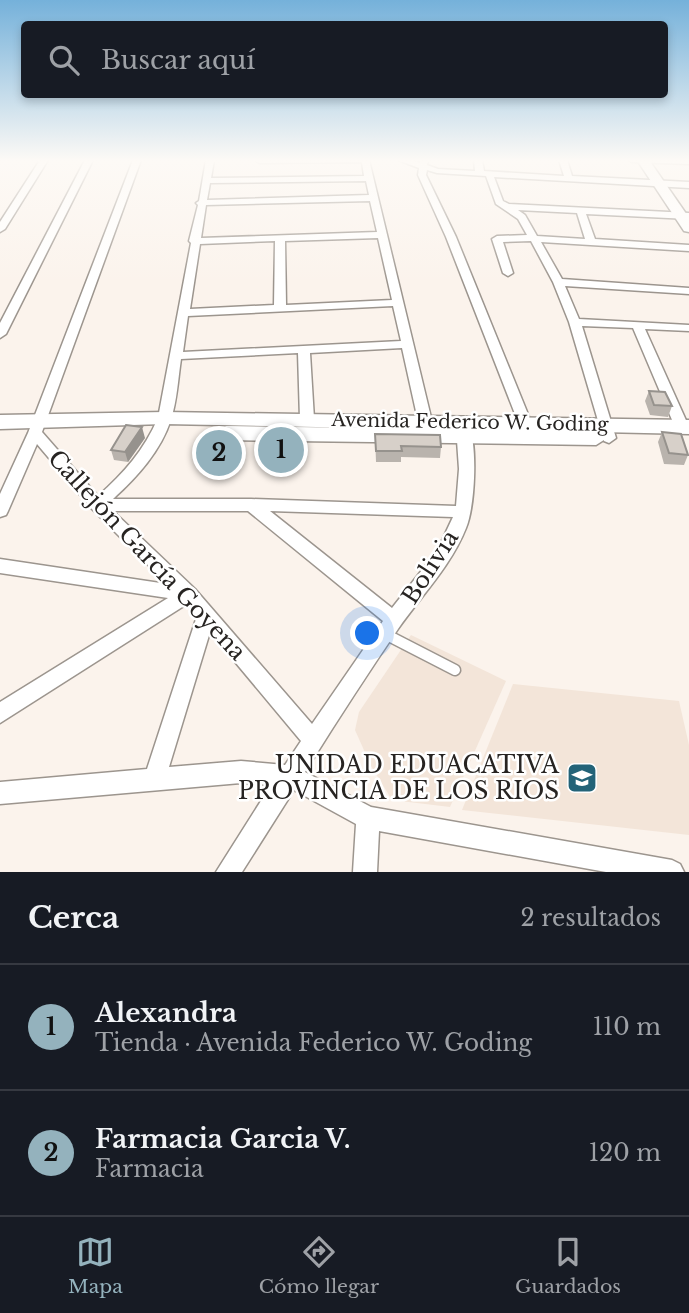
<!DOCTYPE html>
<html lang="es">
<head>
<meta charset="utf-8">
<style>
  :root { --surface:#171b24; --page:#242831; --text:#f1f3f6; --muted:#9ea1a6; --line:#363941; --accent:#94b2bd }
  body { margin:0; font-family:"Libre Baskerville",serif; background:var(--page); color:var(--text) }
  .you { position:absolute; left:368px; top:634px; width:24px; height:24px; margin:-18px; border:5px solid #fff; border-radius:50%; background:#1a73e8; box-shadow:0 0 0 10px #1a73e833 }
  .badge { display:grid; place-items:center; width:46px; height:46px; border-radius:50%; background:var(--accent); color:#111; font-size:23px; font-weight:700 }
  .pin { position:absolute; translate:-50% -50%; border:4px solid #fff; box-shadow:0 2px 7px #0006 }
  .list { margin:0; padding:0; list-style:none }
  h2 { display:flex; justify-content:space-between; align-items:center; height:91px; margin:0; padding:0 28px; font-size:30px }
  h2 small { font-size:23px; font-weight:400; color:var(--muted) }
  .list li { display:grid; grid-template-columns:46px 1fr auto; gap:21px; align-items:center; box-sizing:border-box; height:126px; padding:0 28px; border-top:2px solid var(--line) }
  .list b { display:block; font-size:26px; white-space:nowrap }
  .list p { margin:0; font-size:23px; white-space:nowrap; color:var(--muted) }
  .list em { font-size:23px; font-style:normal; color:var(--muted) }
  .icon { flex:none; width:38px; height:38px; fill:none; stroke:currentColor; stroke-width:2; stroke-linecap:round; stroke-linejoin:round }
  .map { position:relative; flex:none; width:689px; height:872px; overflow:hidden }
  .search { position:absolute; background:var(--surface); box-shadow:0 4px 10px #0003; left:21px; right:21px; top:21px; height:77px; display:flex; align-items:center; gap:18px; box-sizing:border-box; padding:0 24px; border-radius:7px; color:var(--muted); font-size:26px }
  .sheet { height:343px; background:var(--surface) }
  nav { display:flex; justify-content:space-around; align-items:center; box-sizing:border-box; height:98px; border-top:2px solid var(--line); background:var(--surface); font-size:19px; color:var(--muted) }
  nav a { display:grid; justify-items:center; gap:4px }
  nav .on { color:var(--accent) }
  .map>svg:first-child { display:block }
  .built { fill:#f3e5d9 }
  .lines { fill:none; stroke-linecap:round; stroke-linejoin:round }
  .lane-casing { stroke:#9c958e; stroke-width:13 }
  .street-casing { stroke:#9c958e; stroke-width:3 }
  .secondary-casing { stroke:#9c958e; stroke-width:3 }
  .lane { stroke:#fff; stroke-width:10 }
  .street { fill:#fff; fill-rule:evenodd }
  .secondary { fill:#fff; fill-rule:evenodd }
  .wall { fill:#b9b3ad }
  .shaded-wall { fill:#96928d }
  .building { fill:#d7d0c9; stroke:#96928d; stroke-width:2 }
  .labels { text-anchor:middle; dominant-baseline:central; stroke-width:5; stroke-linejoin:round; paint-order:stroke }
  .street-label { font-size:19px; fill:#272422; stroke:#fff }
  .near-street-label { font-size:23px; fill:#272422; stroke:#fff }
  .near-poi-label { font-size:23px; fill:#272422; stroke:#fff; text-anchor:end }
</style>
</head>
<body>
<div class="map">
<svg width="689" height="872" viewBox="0 0 689 872">
  <rect width="100%" height="100%" fill="#fbf3ec"/>
  <g class="built">
    <path d="M411,635L506,681L450,807L392,800L371,766L355,730L359,712Z"/>
    <path d="M513,684L679,701L689,745V835L462,810Z"/>
  </g>
  <g class="lines">
    <g class="lane-casing">
      <path id="lane" d="M385,634L455,670"/>
    </g>
    <g class="street-casing">
      <g id="street">
        <path d="M40,160H48L5,229L0,232V222Z"/>
        <path d="M85,160H93L6,334L0,338V323Z"/>
        <path d="M133,160H141L42,432L98,496C124,473 144,450 158,418L191,243L189,241L198,205L196,203L199,201L206,160H214L211,178L364,176L362,162L260,163L256,161L369,160L435,434L433,437L428,439L421,434L402,348L310,353L314,419L307,423L300,419L298,353L181,359C178,379 177,401 171,419C161,451 137,477 113,499H251L456,506L459,469L456,426L458,423H468C478,444 475,506 466,528C451,566 421,596 398,629C366,676 335,724 305,772L371,807L672,860L680,864L684,872H606L379,831L377,872H353L356,824L294,790L242,872H216L271,785L241,783L0,804V782L147,769L197,616L187,604L0,723V702L168,598L0,573V559L167,584L92,509L37,444L8,511L6,515L0,517V494L28,433ZM366,181L369,195L207,200L210,183ZM370,201L377,232L201,238L206,205ZM378,238L392,300L286,305L285,241ZM275,241L274,305L190,309L200,244ZM393,306L401,341L183,352L188,316ZM113,511H248L383,621L312,724L195,589ZM270,511L453,517L437,551L392,608ZM210,632L301,741L285,765L241,761L169,767Z"/>
        <path d="M398,160H409L420,163V160H428L427,165L438,169L475,171L474,160H482L484,171L564,176L559,160H567L572,176L689,182V188L494,177L503,201L509,204L689,213V219L586,214L595,239L689,245V251L541,242L562,279L689,288V294L565,286L579,319L689,325V331L645,329L689,427L687,430L682,431L675,427L633,328L582,326L616,438L609,443L604,441L569,322L553,282L531,241L503,242L513,273L508,276L503,273L492,239L497,236L527,235L518,219L496,204L486,176L437,173L427,170L426,175L456,237L536,434L529,439L524,437L446,237L418,175L419,168ZM518,210L577,213L585,239L537,236L525,215Z"/>
        <path d="M628,160H689V164L632,162Z"/>
      </g>
    </g>
    <g class="secondary-casing">
      <g id="secondary">
        <path d="M637,160H649L689,218V232L684,231Z"/>
        <path d="M165,412L689,420V434L600,432L607,438L596,445L226,440L216,433L226,426L367,428L165,424L0,429V415Z"/>
      </g>
    </g>
    <use href="#lane" class="lane"/>
    <use href="#street" class="street"/>
    <use href="#secondary" class="secondary"/>
  </g>
  <g class="wall">
    <path d="M649,391L672,406L668,417L650,415L645,401Z"/>
    <path d="M662,432L688,455L684,465L664,464L658,442Z"/>
    <path d="M375,434L441,447L440,458L401,457V462H376Z"/>
    <path d="M145,438L128,462L114,460L111,450Z"/>
    <path d="M228,443L223,466L208,465L207,455Z"/>
    <path d="M289,443L286,461H274L273,450Z"/>
  </g>
  <g class="shaded-wall">
    <path d="M142,427L145,438L128,462L125,452Z"/>
    <path d="M227,432L228,443L223,466L221,455Z"/>
    <path d="M288,433L289,443L286,461L285,450Z"/>
  </g>
  <g class="building">
    <path d="M649,391L665,392L672,406L654,405Z"/>
    <path d="M126,425L142,427L125,452L111,450Z"/>
    <path d="M213,430L227,432L221,455H207Z"/>
    <path d="M662,432L681,434L688,455L669,453Z"/>
    <path d="M276,433H288L285,450H273Z"/>
    <path d="M375,434L440,435L441,447L401,446L402,451H376Z"/>
  </g>
  <linearGradient id="sky" x2="0" y2="1"><stop stop-color="#75b1da"/><stop offset="0.57" stop-color="#fdfaf6"/><stop offset="1" stop-color="#fdfaf6" stop-opacity="0"/></linearGradient>
  <rect width="689" height="282" fill="url(#sky)"/>
  <defs>
    <g id="school-square" transform="scale(1.575)"><rect x="-9" y="-9" width="18" height="18" rx="4" fill="#236378" stroke="#fff"/><path d="M0-5L7-2L0 1L-7-2ZM-4 1L0 2.5L4 1V4Q0 6-4 4Z" fill="#fff"/></g>
  </defs>
  <g fill-rule="evenodd">
    <use href="#school-square" x="582" y="778"/>
  </g>
  <g class="labels">
    <g class="street-label">
      <text transform="translate(470 422) rotate(1)">Avenida Federico W. Goding</text>
    </g>
    <g class="near-street-label">
      <text transform="translate(147 555) rotate(47)">Callejón García Goyena</text>
      <text transform="translate(430 567) rotate(-57)">Bolivia</text>
    </g>
    <g class="near-poi-label">
      <text x="559" y="765">UNIDAD EDUACATIVA<tspan x="559" dy="26">PROVINCIA DE LOS RIOS</tspan></text>
    </g>
  </g>
</svg>
<div class="you"></div>
<div class="pin badge" style="left:281px;top:450px">1</div>
<div class="pin badge" style="left:219px;top:453px">2</div>
<div class="search"><svg class="icon" aria-label="search" viewBox="0 0 24 24"><circle cx="10" cy="10" r="6"/><path d="M15 15l6 6"/></svg>Buscar aquí</div>
</div>
<section class="sheet">
<h2>Cerca<small>2 resultados</small></h2>
<ul class="list">
<li><span class="badge">1</span><div><b>Alexandra</b><p>Tienda · Avenida Federico W. Goding</p></div><em>110 m</em></li>
<li><span class="badge">2</span><div><b>Farmacia Garcia V.</b><p>Farmacia</p></div><em>120 m</em></li>
</ul>
</section>
<nav>
<a class="on"><svg class="icon" aria-label="map" viewBox="0 0 24 24"><path d="M3 6l6-2 6 2 6-2v14l-6 2-6-2-6 2zM9 4v14M15 6v14"/></svg>Mapa</a>
<a><svg class="icon" aria-label="directions" viewBox="0 0 24 24"><path d="M12 3l9 9-9 9-9-9zM9 14v-3h6M13 9l2 2-2 2"/></svg>Cómo llegar</a>
<a><svg class="icon" aria-label="saved" viewBox="0 0 24 24"><path d="M7 4h10v16l-5-4-5 4z"/></svg>Guardados</a>
</nav>
</body>
</html>
